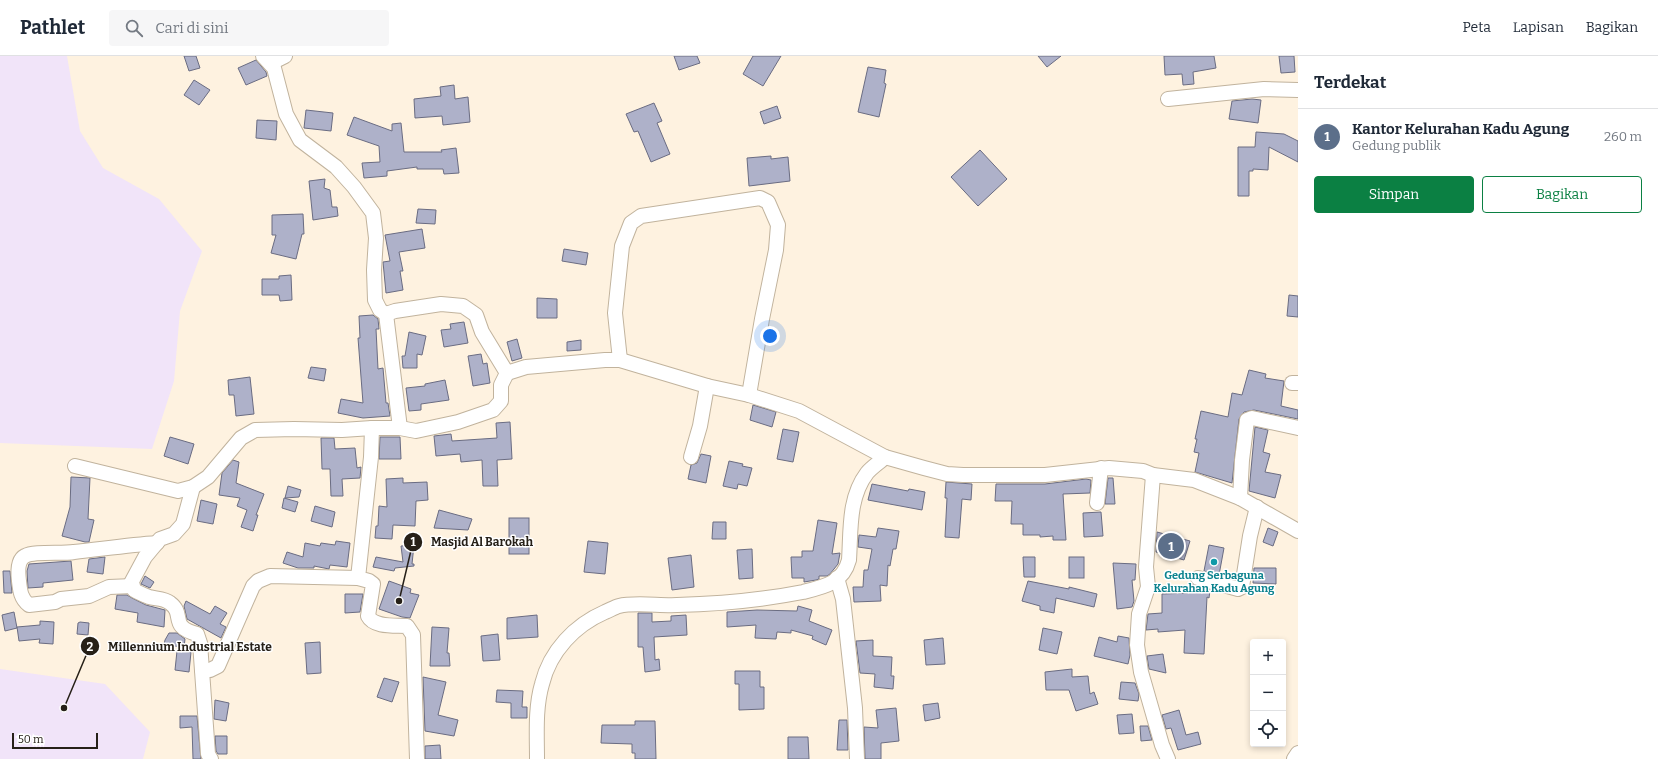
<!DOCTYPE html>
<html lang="id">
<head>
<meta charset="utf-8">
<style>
  :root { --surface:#fff; --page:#f6f6f7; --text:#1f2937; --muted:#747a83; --line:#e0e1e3; --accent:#0b8043 }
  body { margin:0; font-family:Bitter,serif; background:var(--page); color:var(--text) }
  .controls { position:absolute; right:12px; bottom:12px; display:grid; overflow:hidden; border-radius:4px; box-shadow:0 2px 6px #0003 }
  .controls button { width:36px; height:36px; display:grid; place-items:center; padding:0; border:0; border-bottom:1px solid var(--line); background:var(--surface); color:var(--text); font:20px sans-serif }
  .scale { position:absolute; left:12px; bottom:10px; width:86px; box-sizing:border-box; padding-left:4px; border:2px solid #262018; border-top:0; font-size:11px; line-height:14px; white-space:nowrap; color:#262018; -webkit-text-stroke:3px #fff; paint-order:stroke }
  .you { position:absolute; left:770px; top:280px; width:14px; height:14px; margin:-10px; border:3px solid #fff; border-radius:50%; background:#1a73e8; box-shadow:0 0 0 6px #1a73e833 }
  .badge { display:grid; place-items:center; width:26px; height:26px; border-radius:50%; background:var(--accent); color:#fff; font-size:13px; font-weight:700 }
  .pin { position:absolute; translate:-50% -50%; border:2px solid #fff; box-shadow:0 1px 4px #0006 }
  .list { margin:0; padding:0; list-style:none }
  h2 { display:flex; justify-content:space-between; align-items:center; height:52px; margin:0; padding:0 16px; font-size:17px }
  h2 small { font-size:13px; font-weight:400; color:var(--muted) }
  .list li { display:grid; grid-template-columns:26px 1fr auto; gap:12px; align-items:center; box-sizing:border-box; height:56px; padding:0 16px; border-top:1px solid var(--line) }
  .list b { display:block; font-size:15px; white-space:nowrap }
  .list p { margin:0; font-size:13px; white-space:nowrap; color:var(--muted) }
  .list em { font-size:13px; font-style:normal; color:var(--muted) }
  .actions { display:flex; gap:8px; padding:12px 16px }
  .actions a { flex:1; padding:9px 0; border:1px solid var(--accent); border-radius:4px; text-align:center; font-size:14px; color:var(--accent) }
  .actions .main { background:var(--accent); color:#fff }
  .icon { flex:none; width:22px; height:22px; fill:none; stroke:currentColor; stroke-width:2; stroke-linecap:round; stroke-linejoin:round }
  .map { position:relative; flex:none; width:1298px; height:703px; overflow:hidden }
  header { display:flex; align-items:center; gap:24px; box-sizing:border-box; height:56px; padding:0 20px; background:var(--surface); border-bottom:1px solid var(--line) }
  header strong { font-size:19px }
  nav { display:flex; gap:22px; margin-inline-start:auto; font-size:14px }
  .search { width:280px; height:36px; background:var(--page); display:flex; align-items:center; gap:10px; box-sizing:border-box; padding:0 14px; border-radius:4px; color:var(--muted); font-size:15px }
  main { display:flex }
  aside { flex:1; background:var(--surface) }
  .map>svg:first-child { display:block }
  .industrial { fill:#f1e4f9 }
  .building { fill:#aeb1c9; stroke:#6a6c82 }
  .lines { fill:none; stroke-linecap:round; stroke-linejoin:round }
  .minor-casing { stroke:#c1b39d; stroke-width:16 }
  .minor { stroke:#fff; stroke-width:14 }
  .culture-dot { fill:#0f9aa8; stroke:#fff; stroke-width:1.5 }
  .labels { text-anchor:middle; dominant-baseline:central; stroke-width:3; stroke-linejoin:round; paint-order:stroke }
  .culture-label { font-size:11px; font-weight:bold; fill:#0d838f; stroke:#fff }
  .leader { fill:none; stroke:#262018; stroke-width:1.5 }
  .callout-dot { fill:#262018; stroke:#fff; stroke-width:1.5 }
  .mark-label { font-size:12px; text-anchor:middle; font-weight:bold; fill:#fff }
  .callout-label { font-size:12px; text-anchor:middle; font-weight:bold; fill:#262018; stroke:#fff; stroke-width:3; stroke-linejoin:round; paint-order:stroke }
</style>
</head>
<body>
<header>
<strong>Pathlet</strong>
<div class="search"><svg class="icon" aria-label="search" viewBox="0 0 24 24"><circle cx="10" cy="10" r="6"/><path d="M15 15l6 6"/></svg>Cari di sini</div>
<nav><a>Peta</a><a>Lapisan</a><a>Bagikan</a></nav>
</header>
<main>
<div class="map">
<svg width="1298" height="703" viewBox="0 0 1298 703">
  <rect width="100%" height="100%" fill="#fef2e0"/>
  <g class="industrial">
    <path d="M0,0H67L80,75L103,112L159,143L202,195L180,255L174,325L152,393L0,387Z"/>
    <path d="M0,613L105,628L150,676L143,703H0Z"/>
  </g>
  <g class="building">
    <path d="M184,0H196L200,12L189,15Z"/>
    <path d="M674,0H697L700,7L679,14Z"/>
    <path d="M753,0H781L763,30L743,18Z"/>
    <path d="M1038,0H1061L1047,11Z"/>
    <path d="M1164,0H1214L1216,12L1193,16L1194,28L1183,29L1182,18L1165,19Z"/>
    <path d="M1279,0H1294L1295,16L1281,17Z"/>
    <path d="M256,4L266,16L267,20L246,29L238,12Z"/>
    <path d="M868,11L886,14L884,27L886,28L879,61L858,56Z"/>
    <path d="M194,24L210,34L199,49L184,39Z"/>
    <path d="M454,29L455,43L468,41L470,66L443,69L442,60L415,62L414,43L441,40L440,31Z"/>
    <path d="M1252,43L1261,44L1258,67L1229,63L1232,45Z"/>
    <path d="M654,47L662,65L657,67L670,98L651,106L638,75L634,76L626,58Z"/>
    <path d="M777,50L781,62L764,68L760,56Z"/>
    <path d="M306,54L333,57L331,75L304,72Z"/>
    <path d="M354,61L392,75V68L401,67L404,96H442L441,94L456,92L459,117L444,118L443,113H417V111L387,115V120L364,122L362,107L380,106L379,90L347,79Z"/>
    <path d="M257,64L277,65L276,84L256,82Z"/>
    <path d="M1256,76L1284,78L1298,85V106L1269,91L1268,114L1253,113V115H1249V140H1238V91H1255Z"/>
    <path d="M980,94L1007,123L978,150L951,121Z"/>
    <path d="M771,100V103L788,101L790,125L749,130L747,102Z"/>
    <path d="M325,123L324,132L330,134L332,151H337L338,160L313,164L309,125Z"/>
    <path d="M418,153L436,154L435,168L416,167Z"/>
    <path d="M303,158L304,178H302L296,203L271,197L276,179H272V159Z"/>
    <path d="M422,173L425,192L399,196L403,215H400L403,234L386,237L383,206L390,205L385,179Z"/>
    <path d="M564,193L588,197L586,209L562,205Z"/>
    <path d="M291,219L292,244L280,245L279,239H262V223H279V220Z"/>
    <path d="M1289,239L1298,240V261L1287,260Z"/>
    <path d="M537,242L557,243V262H537Z"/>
    <path d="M373,259L378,263L379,273H376L378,313L383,312L386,347H388L390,360L363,362L338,357L341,343L363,347L358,282H360L359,260Z"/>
    <path d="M464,266L468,287L444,291L441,274L451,273L450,268Z"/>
    <path d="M409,276L426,280L422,299L417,298V312H403L402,300H405Z"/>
    <path d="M517,283L522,302L512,305L507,286Z"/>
    <path d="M581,284V294L567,295V286Z"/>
    <path d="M481,298L483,308L487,307L490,327L473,330L468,300Z"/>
    <path d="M311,311L326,313L324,325L308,322Z"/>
    <path d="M1249,314L1266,318L1265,322L1284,325L1281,350L1298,354V363L1254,354L1244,356L1239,363L1232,427L1195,416L1199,397L1194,396L1197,383H1195L1201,355L1228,361L1232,337L1242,339Z"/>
    <path d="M250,321L254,358L236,360L234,339H229L228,324Z"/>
    <path d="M445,324L449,344L421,348V354L409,355L406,332L425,330V328Z"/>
    <path d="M753,349L776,356L772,371L750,364Z"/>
    <path d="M510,366L512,403L497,404L498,430H483L482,404L461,406L460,398L436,400L434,380L451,378L452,385L497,382L496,367Z"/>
    <path d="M1255,371L1268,374L1263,396L1270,398L1265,416L1281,419L1275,442L1249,435Z"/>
    <path d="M783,373L799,376L793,406L777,403Z"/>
    <path d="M170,381L194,388L188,408L164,400Z"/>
    <path d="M380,381H400L401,403H379Z"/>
    <path d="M321,382H334L335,393L355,392L357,412L361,411L360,422L342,423L343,440H331L330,413H322Z"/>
    <path d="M701,398L711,400L706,427L688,423L691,409L697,407Z"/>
    <path d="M233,404L239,406L236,427L264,438L256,459H258L253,475L241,471L247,454L237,450L240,442L219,439L222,417Z"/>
    <path d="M729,405L743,408L742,410L752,412L747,430L738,428L737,433L723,430Z"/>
    <path d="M71,421L90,422L88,463L94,464L89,486H85L62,480L70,451Z"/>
    <path d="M403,422V427L427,426L428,444L416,445L415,470L393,469L392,483L375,482L376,470H378L379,450L387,451L386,423Z"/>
    <path d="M1108,422H1113L1115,448H1105Z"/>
    <path d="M1086,423L1091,424L1090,437L1063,438L1066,484H1053V480L1040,481V479H1023V468H1011L1012,445H995L996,428H1045Z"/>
    <path d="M946,426L972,428L971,444L962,443L959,482L945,481L947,442H945Z"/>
    <path d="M872,428L908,435L909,433L925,436L922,454L868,444Z"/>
    <path d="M288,430L301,434L299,441L285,442Z"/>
    <path d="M284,442L298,446L295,456L282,452Z"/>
    <path d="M201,444L217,448L213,468L197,465Z"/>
    <path d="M315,450L335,456L332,471L311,465Z"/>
    <path d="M439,454L472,463L468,474L434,472Z"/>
    <path d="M1101,456L1103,480L1084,481L1083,457Z"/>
    <rect x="509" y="462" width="20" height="36"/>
    <path d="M818,464L837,467L832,498L840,497L838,508L830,518L827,520H819V523L816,524L804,526V522H792L791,501H802V495H813Z"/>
    <path d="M713,466H726V483H712Z"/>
    <path d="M878,472L899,475L896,493H893L890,510L888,509L887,530L880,529L881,545L854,546L853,531H863L864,514H868L872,493L858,491L859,479L876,481Z"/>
    <path d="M1268,472L1278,476L1273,490L1263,486Z"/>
    <path d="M1157,476L1190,485L1184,504L1156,496Z"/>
    <path d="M336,485L350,487L347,511L330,509L329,513L314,510V512H298L283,507L287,496L303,501L305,487L320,490L321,487L335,489Z"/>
    <path d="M588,485L608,487L605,518L584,516Z"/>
    <path d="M414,489L412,508H414V510L395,512L394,515L373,511L376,501L403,506L401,490Z"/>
    <path d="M1209,489L1224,492L1219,519L1204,515Z"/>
    <path d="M752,493L753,522L739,523L737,494Z"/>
    <path d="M691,499L694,531L672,534L668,502Z"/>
    <path d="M105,501L103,518L87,516L89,503Z"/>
    <path d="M1023,501H1035V521H1024Z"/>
    <rect x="1069" y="501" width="15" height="21"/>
    <path d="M71,505L73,524L43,527V531L28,532L27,515L29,508Z"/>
    <path d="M1113,507L1136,508L1135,524H1132L1134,545L1132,551L1117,553Z"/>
    <path d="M1254,512H1276V528L1253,527Z"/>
    <path d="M3,515H10L12,537H4Z"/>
    <path d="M145,520L154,526L150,532L141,528Z"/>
    <path d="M389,525L411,533L410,537L419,539L410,562L402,561L379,553Z"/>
    <path d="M1028,525L1069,533V531L1097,538L1094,551L1056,542L1054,557L1040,554V550L1022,545Z"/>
    <path d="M1192,528L1210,534L1209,542L1207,541L1204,598L1184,597L1185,574L1158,576V573L1146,574L1148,558L1162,557V538L1190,537Z"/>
    <path d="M345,538H363L360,556L345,557Z"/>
    <path d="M117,539H127L132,542L146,549L165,554L164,571L137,566L138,557L115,553Z"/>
    <path d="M186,545L210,558L215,550L227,557L220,568L226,571L221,582L187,563L184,550Z"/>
    <path d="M798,550L812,554L809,565L832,574L826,589L812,583L813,580L791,574V577L777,576L776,583L755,582L756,569L727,571V556L757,554L797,555Z"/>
    <path d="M14,556L17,572L5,575L2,559Z"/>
    <path d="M638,557H652V566L671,565V560L686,559L687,579L654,581L655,604L659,603L660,614L645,616L643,591H638Z"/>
    <path d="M537,559L538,581L507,583V562Z"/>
    <path d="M40,565L54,566L53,588L39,587L40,583L19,585L17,571L40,569Z"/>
    <path d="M80,566L89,567L88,579L77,578L78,567Z"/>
    <path d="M432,571L449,572L447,597H449L450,610H430Z"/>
    <path d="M1043,572L1062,576L1057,598L1039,594Z"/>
    <path d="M169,577H177L185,583L184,591L164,589L165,584Z"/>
    <path d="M498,578L500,604L483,605L481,580Z"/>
    <path d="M1118,580L1129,582L1130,599L1128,608L1094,600L1099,581L1117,586Z"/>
    <path d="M943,582L945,608L926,609L924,584Z"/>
    <path d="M873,584V600L892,601L891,620H894L893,633L874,631L875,618L860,617L856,585Z"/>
    <path d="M320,586L321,617L307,618L305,587Z"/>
    <path d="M177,595L191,596L189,616L175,614Z"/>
    <path d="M1163,598L1166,617L1149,613L1147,600Z"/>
    <path d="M1072,613V621L1088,620L1090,638L1094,636L1098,648L1076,655L1069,634H1046L1045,616Z"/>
    <path d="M735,615H760V631H764V653L739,654V628H735Z"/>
    <path d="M423,621L446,626L438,659L458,664L454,680L425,675Z"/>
    <path d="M384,622L399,626L392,646L377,641Z"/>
    <path d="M1121,626L1135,627L1139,638L1138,645L1119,643Z"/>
    <path d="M497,634L523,635L522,651H527V662H511V647L496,646Z"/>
    <path d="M215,644L229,647L226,665L214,663Z"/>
    <path d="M938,647L940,662L925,665L923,649Z"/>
    <path d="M896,652L899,685L881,687V703H865L864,671L878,672L876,654Z"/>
    <path d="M1179,654L1186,679L1198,676L1201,688L1178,694L1171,672L1166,673L1162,659Z"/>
    <path d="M1132,658L1134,677L1119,678L1117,659Z"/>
    <path d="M180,660H197L201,703H193L192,671L180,672Z"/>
    <path d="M839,664H847L848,694H837Z"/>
    <path d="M635,665H655L656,703H635V697H632V688L601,687L602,669H635Z"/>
    <path d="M1140,670H1148L1152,684L1141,685Z"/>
    <path d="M215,680H227V698H218L216,695Z"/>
    <path d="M788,681H808L809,703H788Z"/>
    <path d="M440,689L441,703H425V690Z"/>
  </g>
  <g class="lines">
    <g class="minor-casing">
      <g id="minor">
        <path d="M263,0L274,12L286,58L300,84L336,111L354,131L373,157L376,182L374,214L375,244L380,254L386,258L395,255L441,248L463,250L476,259L482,276L507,317L526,311L605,304H620L707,330L749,339L799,355L885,401L924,412L947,418L963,419H1045L1109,412L1143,415L1153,419L1194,424L1240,442L1298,475"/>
        <path d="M271,7L285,0"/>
        <path d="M1168,43L1264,33L1298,34"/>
        <path d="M386,258L400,372"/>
        <path d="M620,304L615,257L622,190L631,167L641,160L760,142L768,146L778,169L776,194L762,263L749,339"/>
        <path d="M1292,327H1298"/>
        <path d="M372,372L371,401L358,522L369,525L373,528L368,560C374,572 396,569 407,570L413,579L417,703"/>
        <path d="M691,401L700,370L707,330"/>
        <path d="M75,410L178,435L193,431L208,421L241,382L255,374L294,373L342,374L372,372H400L416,375L458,366L493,354L501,345V329L507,317"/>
        <path d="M1153,419L1146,511L1148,531L1139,558L1137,589L1141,616L1162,689L1168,703"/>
        <path d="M193,431L183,468L174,478L160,483L145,501L131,527L134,534C139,537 144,539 149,541C156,543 164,542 170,547C186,559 168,570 197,578L200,587L208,698L211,703"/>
        <path d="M1240,442L1242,404L1247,364L1252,362L1298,372"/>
        <path d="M1097,447L1101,412"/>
        <path d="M837,522L843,543L855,652L857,703"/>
        <path d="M1198,522L1238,533L1242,531L1250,480L1257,451"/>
        <path d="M133,530L109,531L89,540L61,543L55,546L29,549C21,543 20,535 19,525C18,517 17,504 25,500C34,495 62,498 74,496C102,493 129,489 157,487"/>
        <path d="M202,614H210L218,610L253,530L258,525L270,520L358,522"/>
        <path d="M537,703C537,679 535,652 542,628C550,595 575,569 605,556C610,554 615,551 619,550C634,546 661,550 677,549C719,548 762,544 803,536C824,531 843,527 849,504C851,475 848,442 867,417C872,411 880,406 885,401"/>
        <path d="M1294,703L1298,697"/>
      </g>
    </g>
    <use href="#minor" class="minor"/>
  </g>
  <circle class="culture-dot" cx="1214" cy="506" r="4"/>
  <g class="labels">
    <g class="culture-label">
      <text x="1214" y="519">Gedung Serbaguna<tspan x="1214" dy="13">Kelurahan Kadu Agung</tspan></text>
    </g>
  </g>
  <path class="leader" d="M399 545L413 486M64 652L90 590"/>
  <g class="callout-dot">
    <circle cx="399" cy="545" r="4"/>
    <circle cx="64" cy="652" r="4"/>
    <circle cx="413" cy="486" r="10"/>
    <circle cx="90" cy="590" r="10"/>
  </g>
  <g class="mark-label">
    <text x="413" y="490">1</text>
    <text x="90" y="595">2</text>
  </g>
  <g class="callout-label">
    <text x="482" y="490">Masjid Al Barokah</text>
    <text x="190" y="595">Millennium Industrial Estate</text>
  </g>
</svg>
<div class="controls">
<button>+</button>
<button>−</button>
<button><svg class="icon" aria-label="locate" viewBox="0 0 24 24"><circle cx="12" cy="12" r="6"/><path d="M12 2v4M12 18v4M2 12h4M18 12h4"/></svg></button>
</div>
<div class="scale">50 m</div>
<div class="you"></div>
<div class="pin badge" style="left:1171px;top:490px;background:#5c6f8a">1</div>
</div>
<aside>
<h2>Terdekat<small></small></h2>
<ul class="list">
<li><span class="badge" style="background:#5c6f8a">1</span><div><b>Kantor Kelurahan Kadu Agung</b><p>Gedung publik</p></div><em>260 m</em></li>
</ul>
<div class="actions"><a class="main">Simpan</a><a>Bagikan</a></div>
</aside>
</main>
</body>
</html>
